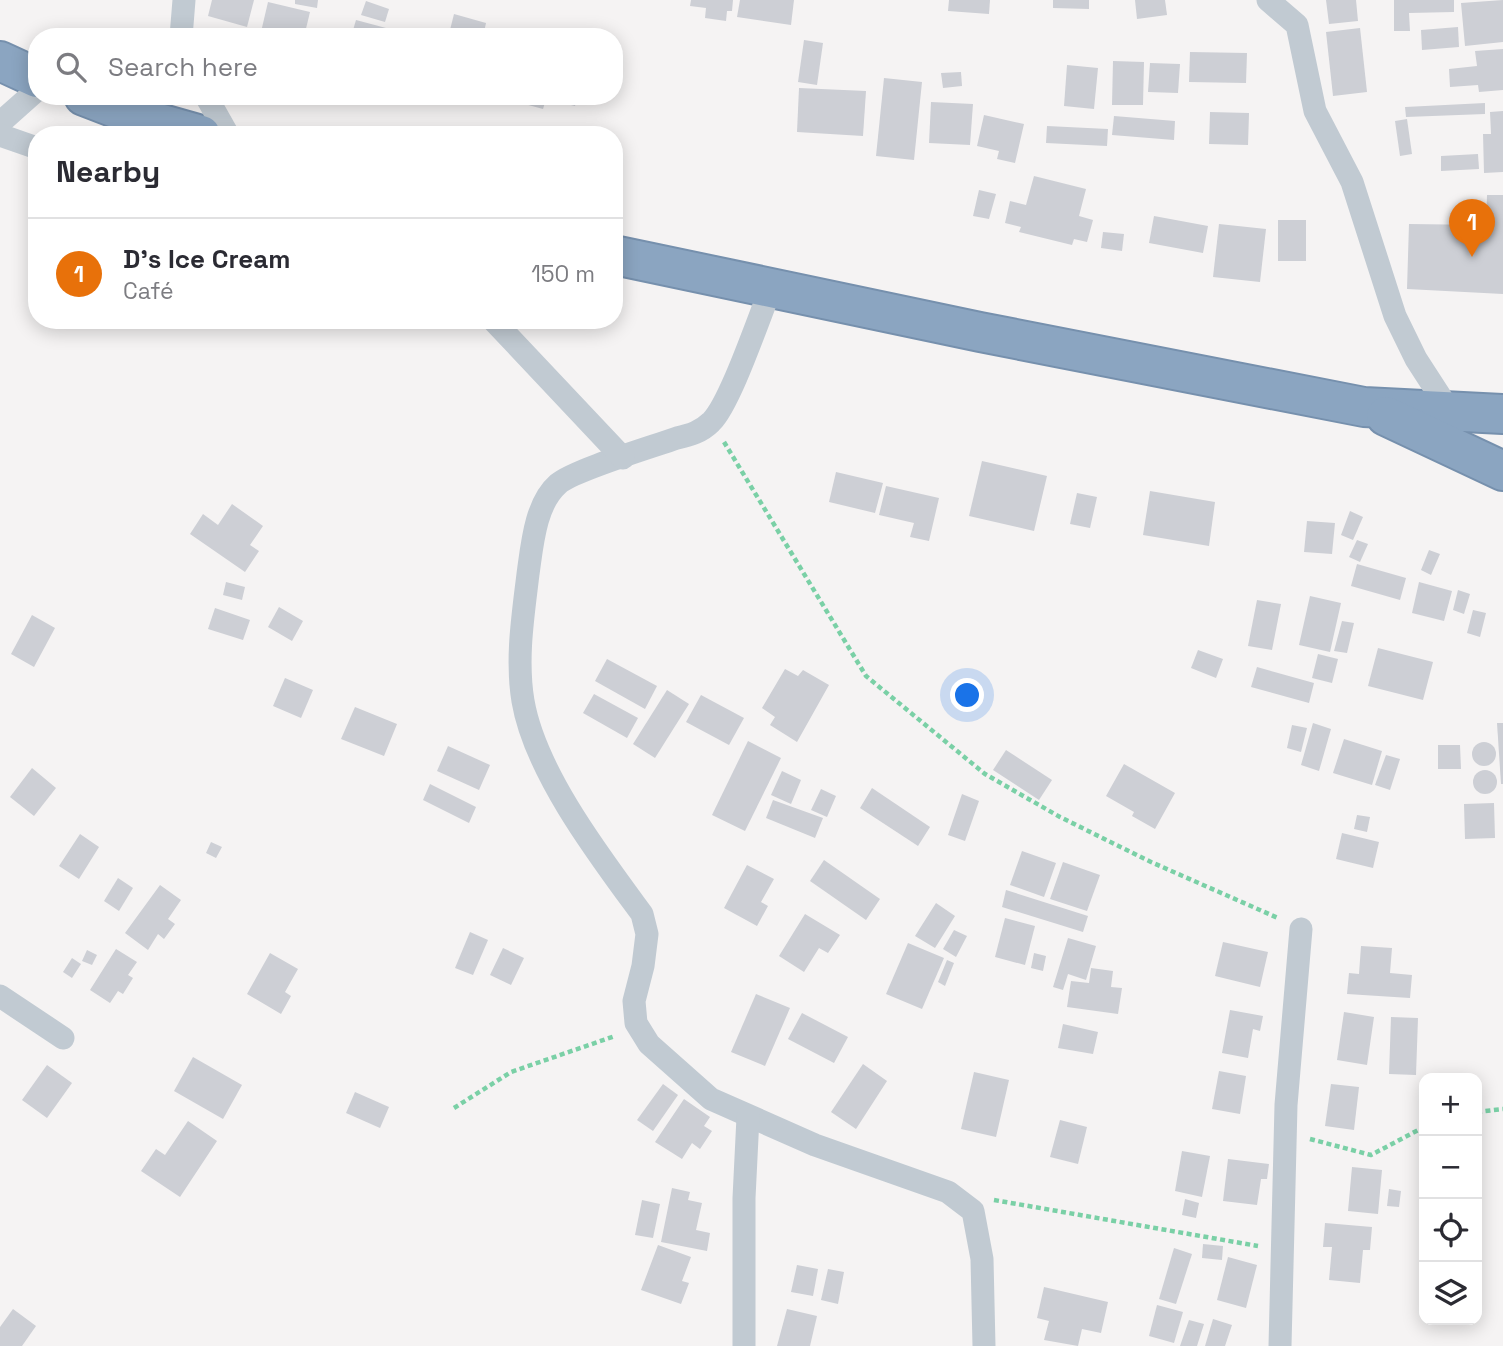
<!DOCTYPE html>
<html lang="en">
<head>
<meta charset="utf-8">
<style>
  :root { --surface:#fff; --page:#f7f7f7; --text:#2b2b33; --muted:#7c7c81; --line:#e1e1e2; --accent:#1a73e8 }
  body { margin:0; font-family:"Space Grotesk",sans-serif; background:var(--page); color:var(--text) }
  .controls { position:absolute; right:21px; bottom:21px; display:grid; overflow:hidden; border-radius:14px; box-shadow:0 4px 18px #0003 }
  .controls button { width:63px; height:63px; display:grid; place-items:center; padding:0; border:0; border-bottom:2px solid var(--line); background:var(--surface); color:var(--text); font:35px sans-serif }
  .you { position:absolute; left:968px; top:696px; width:24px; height:24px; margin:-18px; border:5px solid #fff; border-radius:50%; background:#1a73e8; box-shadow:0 0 0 10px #1a73e833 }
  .badge { display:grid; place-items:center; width:46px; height:46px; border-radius:50%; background:var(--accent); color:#fff; font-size:23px; font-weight:700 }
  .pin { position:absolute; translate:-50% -58px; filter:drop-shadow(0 2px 4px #0008) }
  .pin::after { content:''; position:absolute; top:37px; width:24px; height:21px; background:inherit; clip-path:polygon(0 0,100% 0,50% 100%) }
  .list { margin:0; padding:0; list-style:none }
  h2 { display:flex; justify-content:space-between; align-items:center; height:91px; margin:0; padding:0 28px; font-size:30px }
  h2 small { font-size:23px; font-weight:400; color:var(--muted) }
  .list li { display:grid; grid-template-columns:46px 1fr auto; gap:21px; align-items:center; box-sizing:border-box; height:112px; padding:0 28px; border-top:2px solid var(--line) }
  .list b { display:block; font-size:26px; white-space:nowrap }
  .list p { margin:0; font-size:23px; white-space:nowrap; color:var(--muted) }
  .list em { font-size:23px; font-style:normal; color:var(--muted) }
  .icon { flex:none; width:38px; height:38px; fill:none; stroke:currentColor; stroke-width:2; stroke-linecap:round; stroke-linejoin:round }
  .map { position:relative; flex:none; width:1503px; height:1346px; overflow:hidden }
  .search { position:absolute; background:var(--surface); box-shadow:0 4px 18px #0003; left:28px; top:28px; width:595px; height:77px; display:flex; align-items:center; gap:18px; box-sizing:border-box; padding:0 24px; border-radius:28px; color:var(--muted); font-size:26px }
  .panel { position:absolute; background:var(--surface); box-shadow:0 4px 18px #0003; left:28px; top:126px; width:595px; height:203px; border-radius:28px }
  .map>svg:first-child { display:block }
  .building { fill:#cdcfd5 }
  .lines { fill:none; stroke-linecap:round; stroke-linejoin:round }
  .highway-casing { stroke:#7690ad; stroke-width:42 }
  .path { stroke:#7ad0a6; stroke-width:4.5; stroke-dasharray:5 3.5; stroke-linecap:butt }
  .street { stroke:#c1cad2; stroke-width:23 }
  .highway { stroke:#8ba5c1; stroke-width:38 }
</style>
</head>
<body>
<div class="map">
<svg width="1503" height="1346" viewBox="0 0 1503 1346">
  <rect width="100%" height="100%" fill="#f5f3f3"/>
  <g class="building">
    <path d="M212,0H254L247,27L208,16Z"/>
    <path d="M295,0H318L317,8L295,4Z"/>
    <path d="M691,0H733L732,11H727L726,21L705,18L706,8L690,6Z"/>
    <path d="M740,0H794L791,25L737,17Z"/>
    <path d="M949,0H990L989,14L948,11Z"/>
    <path d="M1053,0H1089V9L1053,8Z"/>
    <path d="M1135,0H1165L1167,15L1137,19Z"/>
    <path d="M1326,0H1356L1358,21L1329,24Z"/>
    <path d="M1394,0H1454V12L1409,13L1410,31H1394Z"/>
    <path d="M1503,0V42L1465,46L1461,3Z"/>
    <path d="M366,1L389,9L385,22L361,15Z"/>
    <path d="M268,2L310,12L304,37H282L261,32Z"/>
    <path d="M454,14L486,23L483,37L450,30Z"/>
    <path d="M356,20L401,32L400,37H351Z"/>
    <path d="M1458,27L1459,47L1422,50L1421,30Z"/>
    <path d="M1360,28L1367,92L1333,96L1326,32Z"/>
    <path d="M804,40L823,43L817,85L798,82Z"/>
    <path d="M1503,49V90L1479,92L1478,85L1450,87L1449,69L1477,66L1475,51Z"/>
    <path d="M1190,52L1247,53L1246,83L1189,82Z"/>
    <path d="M1113,61L1144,62L1143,105H1112Z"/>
    <path d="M1150,63L1180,64L1178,93L1148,92Z"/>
    <path d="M1067,65L1098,68L1094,109L1064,106Z"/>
    <path d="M961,72L962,86L943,88L941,73Z"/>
    <path d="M884,78L922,82L914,160L876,156Z"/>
    <path d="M799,88L866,91L863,136L797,132Z"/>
    <path d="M522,96H578L575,106L546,99L543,109L521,103Z"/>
    <path d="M931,102L973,104L970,145L929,143Z"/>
    <path d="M1485,103V114L1406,117L1405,107Z"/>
    <path d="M1503,111V172L1484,173L1483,134H1491L1490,112Z"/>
    <path d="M1210,112L1249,113L1248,145L1209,144Z"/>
    <path d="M984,115L1024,124L1015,163L997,159L999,151L977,146Z"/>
    <path d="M1114,116L1175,121L1174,140L1112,135Z"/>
    <path d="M1407,119L1412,154L1400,156L1395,121Z"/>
    <path d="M1047,126L1108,129L1107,146L1046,143Z"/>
    <path d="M1478,154L1479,169L1441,171V156Z"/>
    <path d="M1034,176L1086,189L1079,216L1093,220L1087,242L1074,239L1072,245L1019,232L1021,227L1005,223L1010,201L1026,205Z"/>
    <path d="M979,190L996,194L989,219L973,216Z"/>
    <path d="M1487,195H1503V294L1407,289L1409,224L1486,225Z"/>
    <path d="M1154,216L1208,226L1203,253L1149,243Z"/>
    <rect x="1278" y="220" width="28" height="41"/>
    <path d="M1219,224L1266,229L1260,282L1213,277Z"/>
    <path d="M1103,232L1124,234L1122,251L1101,248Z"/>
    <path d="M982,461L1047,476L1034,531L969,516Z"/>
    <path d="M836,472L883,483L875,513L829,502Z"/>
    <path d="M886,486L939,498L929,541L910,537L914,523L879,515Z"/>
    <path d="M1150,491L1215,502L1209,546L1143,535Z"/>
    <path d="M1077,493L1097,497L1090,528L1070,524Z"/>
    <path d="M232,504L263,526L250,545L259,551L245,572L190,534L203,514L218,525Z"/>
    <path d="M1350,511L1363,517L1353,540L1341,535Z"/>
    <path d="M1307,521L1335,523L1332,554L1304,552Z"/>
    <path d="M1357,540L1368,544L1360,562L1349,557Z"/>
    <path d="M1429,550L1440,554L1431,575L1421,570Z"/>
    <path d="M1357,564L1406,578L1400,600L1351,586Z"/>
    <path d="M226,582L245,587L242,600L223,595Z"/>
    <path d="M1419,582L1452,591L1444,621L1412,613Z"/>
    <path d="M1458,590L1470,594L1464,614L1453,610Z"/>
    <path d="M1310,596L1341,603L1330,652L1299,645Z"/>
    <path d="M1257,600L1281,604L1272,650L1248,646Z"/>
    <path d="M279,607L303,621L292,641L268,627Z"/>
    <path d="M215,608L250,620L243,640L208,629Z"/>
    <path d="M1473,610L1486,613L1480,637L1467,633Z"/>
    <path d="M32,615L55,628L34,667L11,654Z"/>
    <path d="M1342,621L1354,623L1347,653L1334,651Z"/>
    <path d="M1378,648L1433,662L1423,700L1368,686Z"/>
    <path d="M1198,650L1223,659L1216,678L1191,668Z"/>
    <path d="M1318,654L1338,659L1332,683L1312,678Z"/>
    <path d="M607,659L657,686L645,709L595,681Z"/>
    <path d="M1257,667L1314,683L1309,703L1251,687Z"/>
    <path d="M785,669L798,676L803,670L829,685L797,742L770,725L775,717L762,708Z"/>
    <path d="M285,678L313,690L301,718L273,706Z"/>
    <path d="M667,690L689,704L655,758L633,744Z"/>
    <path d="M594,694L638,718L627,738L583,713Z"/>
    <path d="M701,695L744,718L729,745L686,722Z"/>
    <path d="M355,707L397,724L384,756L341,739Z"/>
    <path d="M1313,723L1331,729L1319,771L1301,765Z"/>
    <path d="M1497,723H1503V784H1501Z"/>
    <path d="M1292,725L1307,728L1301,752L1287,748Z"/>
    <path d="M1344,739L1382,751L1372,785L1333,773Z"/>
    <path d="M748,741L781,758L745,831L712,815Z"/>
    <circle cx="1484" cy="754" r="12"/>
    <path d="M1438,745H1460L1461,769H1438Z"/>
    <path d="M448,746L490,765L479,790L437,771Z"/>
    <path d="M1006,750L1052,780L1039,800L993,770Z"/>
    <path d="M1386,755L1400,759L1390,790L1375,785Z"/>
    <path d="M1124,764L1175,793L1155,829L1132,816L1134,812L1106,796Z"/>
    <path d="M32,768L56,788L34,816L10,797Z"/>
    <circle cx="1485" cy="782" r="12"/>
    <path d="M782,771L801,780L791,804L771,795Z"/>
    <path d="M430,784L476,807L469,823L423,800Z"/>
    <path d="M872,788L930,827L918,846L860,808Z"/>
    <path d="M821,789L836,796L827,817L811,810Z"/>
    <path d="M962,794L979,801L965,841L948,835Z"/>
    <path d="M773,800L823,818L815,838L766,818Z"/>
    <path d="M1494,803L1495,838L1465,839L1464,804Z"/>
    <path d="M1357,815L1370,817L1367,832L1354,829Z"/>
    <path d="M1342,833L1379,842L1373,868L1336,859Z"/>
    <path d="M80,834L99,847L79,879L59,866Z"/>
    <path d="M211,842L222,847L216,858L206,853Z"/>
    <path d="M1022,851L1056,863L1044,897L1010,885Z"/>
    <path d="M824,860L880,899L866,920L810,881Z"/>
    <path d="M1063,862L1100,875L1087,911L1050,899Z"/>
    <path d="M747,865L774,879L761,902L768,906L757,926L724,908Z"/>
    <path d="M118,878L133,888L119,911L104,901Z"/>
    <path d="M160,885L181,900L168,919L175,924L164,939L158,934L148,950L125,933Z"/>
    <path d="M1006,890L1088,916L1083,932L1002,907Z"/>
    <path d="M936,903L955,916L935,948L915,936Z"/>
    <path d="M805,914L840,935L828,953L819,948L804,972L779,956Z"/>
    <path d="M1005,918L1035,926L1025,965L995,957Z"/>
    <path d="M954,930L967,936L956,957L943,949Z"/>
    <path d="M470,932L488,940L473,975L455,968Z"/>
    <path d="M1068,938L1096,946L1086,980L1068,974L1063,990L1053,987Z"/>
    <path d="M1223,942L1268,952L1260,987L1215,976Z"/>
    <path d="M908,943L944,958L922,1009L886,994Z"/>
    <path d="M1361,946L1392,948L1390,973L1412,975L1410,998L1347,994L1349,973L1359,974Z"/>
    <path d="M503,948L524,958L511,985L490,975Z"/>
    <path d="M116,949L137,962L128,975L133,978L123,994L118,991L110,1003L90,990Z"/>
    <path d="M87,950L97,955L92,965L82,961Z"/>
    <path d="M270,953L298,969L285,992L291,996L281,1014L247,994Z"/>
    <path d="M1034,953L1046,956L1043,971L1031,968Z"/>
    <path d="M72,958L81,964L72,978L63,972Z"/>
    <path d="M947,960L954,963L945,986L938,982Z"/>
    <path d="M1091,968L1113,971L1111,987L1122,988L1118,1014L1067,1007L1071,981L1089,983Z"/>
    <path d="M756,994L790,1008L765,1066L731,1052Z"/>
    <path d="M1230,1010L1263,1016L1260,1031L1253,1029L1248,1058L1222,1053Z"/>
    <path d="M1344,1012L1374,1017L1367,1065L1337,1060Z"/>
    <path d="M802,1013L848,1037L834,1063L788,1039Z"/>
    <path d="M1391,1017L1418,1018L1416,1075L1389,1074Z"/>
    <path d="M1063,1024L1098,1032L1093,1054L1058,1048Z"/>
    <path d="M193,1057L242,1085L223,1119L174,1091Z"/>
    <path d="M863,1064L887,1081L856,1129L831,1112Z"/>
    <path d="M47,1065L72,1083L47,1118L22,1100Z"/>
    <path d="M1219,1071L1246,1076L1240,1114L1212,1109Z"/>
    <path d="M974,1072L1009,1080L996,1137L961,1129Z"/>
    <path d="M663,1084L678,1095L653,1131L637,1120Z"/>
    <path d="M1331,1084L1359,1087L1354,1130L1325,1126Z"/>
    <path d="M355,1092L389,1107L380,1128L346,1113Z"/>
    <path d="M684,1099L710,1117L704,1126L712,1131L700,1149L692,1143L682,1159L655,1142Z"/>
    <path d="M1060,1120L1087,1127L1078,1164L1050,1157Z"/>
    <path d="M188,1121L217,1141L180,1197L141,1171L156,1149L165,1155Z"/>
    <path d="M1182,1151L1210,1156L1202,1197L1175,1191Z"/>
    <path d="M1228,1159L1269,1164L1267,1179H1261L1257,1205L1223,1201Z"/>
    <path d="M1352,1167L1382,1170L1378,1214L1348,1211Z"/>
    <path d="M672,1188L690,1192L688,1200L702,1203L696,1230L710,1233L707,1251L661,1242Z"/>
    <path d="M1389,1189L1401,1191L1399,1207L1387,1206Z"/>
    <path d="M1185,1199L1199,1203L1196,1218L1182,1215Z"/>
    <path d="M642,1200L660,1204L653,1238L635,1235Z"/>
    <path d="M1325,1223L1372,1227L1370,1250H1363L1360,1283L1329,1280L1332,1247H1323Z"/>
    <path d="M1203,1244L1223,1246L1222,1260L1202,1258Z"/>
    <path d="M658,1245L691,1257L682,1281L689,1283L681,1304L641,1290Z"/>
    <path d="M1174,1248L1192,1254L1176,1304L1159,1299Z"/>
    <path d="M1228,1257L1257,1265L1246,1308L1217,1300Z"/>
    <path d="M797,1265L818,1269L813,1296L791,1292Z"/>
    <path d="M828,1269L844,1272L838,1304L821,1300Z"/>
    <path d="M1044,1287L1108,1302L1101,1333L1082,1329L1078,1346L1044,1340L1049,1321L1037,1318Z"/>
    <path d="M1157,1305L1183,1312L1174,1343L1149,1336Z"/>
    <path d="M13,1309L36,1326L22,1346H0V1327Z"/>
    <path d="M787,1309L817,1316L810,1346H777Z"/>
    <path d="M1213,1319L1232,1325L1225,1346H1205Z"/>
    <path d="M1189,1320L1204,1324L1197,1346H1180Z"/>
  </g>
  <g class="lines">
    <g class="highway-casing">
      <g id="highway">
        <path d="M0,61L37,78"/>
        <path d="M84,96L141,118L201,135"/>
        <path d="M614,255L980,332L1364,407L1503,414"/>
        <path d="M1386,416L1503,471"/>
      </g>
    </g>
    <g class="path">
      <path d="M724,442L866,676L985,774L1060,817L1151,862L1278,918"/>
      <path d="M454,1108L511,1072L615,1036"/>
      <path d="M1477,1112L1503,1109"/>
      <path d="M1310,1139L1371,1155L1424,1127"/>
      <path d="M994,1200L1258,1246"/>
    </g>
    <g class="street">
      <path d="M1268,0L1297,25L1315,111L1352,182L1395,316L1416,359L1449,410"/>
      <path d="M181,37L184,0"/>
      <path d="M206,96L228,135"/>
      <path d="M0,123L37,90"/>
      <path d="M0,135L37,148"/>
      <path d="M771,288C759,317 730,404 711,422C701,432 690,435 677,438C652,447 574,470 558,484C535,504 532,546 528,574C523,616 516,659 523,701C535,772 600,857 642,914L647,934L643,966L634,1001L636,1023L649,1044L711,1099L815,1145L948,1192L973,1211L982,1259L984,1346"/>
      <path d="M493,320L623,458"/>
      <path d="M0,996L63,1038"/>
      <path d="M744,1346V1198L748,1117"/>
      <path d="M1280,1346L1286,1105L1301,929"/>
    </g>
    <use href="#highway" class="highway"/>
  </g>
</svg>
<div class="controls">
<button>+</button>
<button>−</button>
<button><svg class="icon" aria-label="locate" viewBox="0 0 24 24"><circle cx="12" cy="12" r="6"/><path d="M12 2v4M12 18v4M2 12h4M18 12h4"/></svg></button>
<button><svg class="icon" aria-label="layers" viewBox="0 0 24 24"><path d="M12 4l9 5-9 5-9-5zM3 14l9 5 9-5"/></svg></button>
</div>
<div class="you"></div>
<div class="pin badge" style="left:1472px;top:257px;background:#e8710a">1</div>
<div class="search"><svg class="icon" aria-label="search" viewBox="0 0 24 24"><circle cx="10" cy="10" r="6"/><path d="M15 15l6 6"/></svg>Search here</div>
<section class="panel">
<h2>Nearby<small></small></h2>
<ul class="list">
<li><span class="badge" style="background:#e8710a">1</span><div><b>D's Ice Cream</b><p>Café</p></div><em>150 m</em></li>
</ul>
</section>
</div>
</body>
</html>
